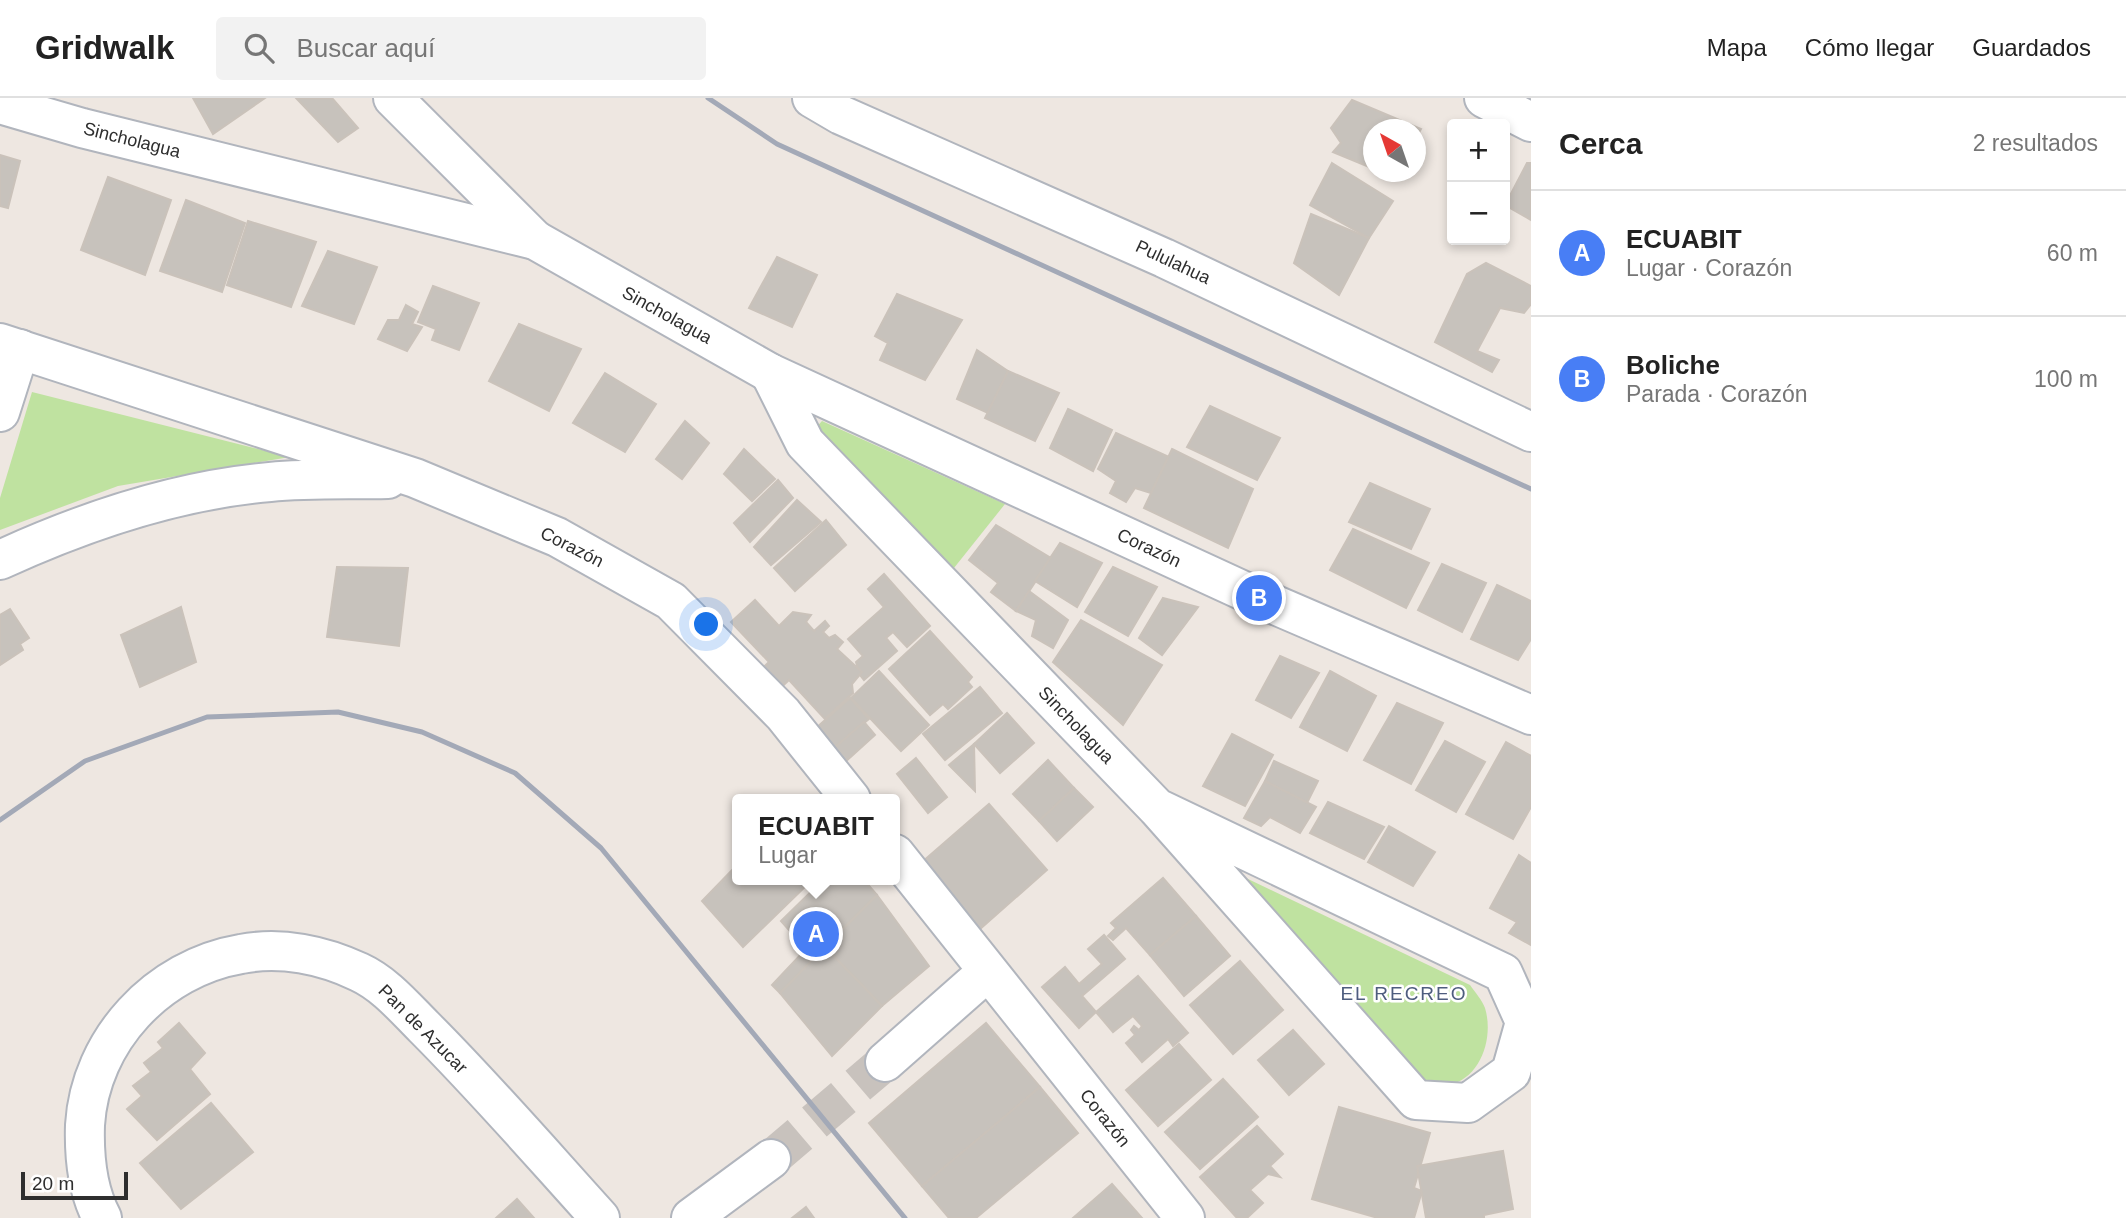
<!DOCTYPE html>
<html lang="es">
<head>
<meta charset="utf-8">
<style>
  :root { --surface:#fff; --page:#f2f2f2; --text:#222; --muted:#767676; --line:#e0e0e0; --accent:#487ef5 }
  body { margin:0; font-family:Helvetica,sans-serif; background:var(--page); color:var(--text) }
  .controls { position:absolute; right:21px; top:21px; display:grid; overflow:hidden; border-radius:7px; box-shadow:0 4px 10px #0003 }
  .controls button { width:63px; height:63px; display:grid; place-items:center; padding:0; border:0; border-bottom:2px solid var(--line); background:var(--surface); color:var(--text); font:35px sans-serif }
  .compass { position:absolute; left:1363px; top:21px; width:63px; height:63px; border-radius:50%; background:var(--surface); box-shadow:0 4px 10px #0003; rotate:320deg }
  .scale { position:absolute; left:21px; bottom:18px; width:107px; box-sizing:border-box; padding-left:7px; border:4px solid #2e2e2e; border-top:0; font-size:19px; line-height:24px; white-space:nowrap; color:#2e2e2e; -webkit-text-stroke:5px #fff; paint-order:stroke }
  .you { position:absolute; left:707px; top:527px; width:24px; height:24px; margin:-18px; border:5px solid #fff; border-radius:50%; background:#1a73e8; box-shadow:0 0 0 10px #1a73e833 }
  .badge { display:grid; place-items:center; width:46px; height:46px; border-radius:50%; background:var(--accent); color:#fff; font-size:23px; font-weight:700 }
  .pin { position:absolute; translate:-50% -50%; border:4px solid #fff; box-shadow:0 2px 7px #0006 }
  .popup { position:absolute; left:732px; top:696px; width:168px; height:91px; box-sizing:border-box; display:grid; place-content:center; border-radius:7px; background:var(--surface); filter:drop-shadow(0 2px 5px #0005); font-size:23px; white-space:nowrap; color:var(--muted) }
  .popup b { font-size:26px; color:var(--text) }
  .popup::after { content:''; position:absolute; left:50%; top:100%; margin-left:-14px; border:14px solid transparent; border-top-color:var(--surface) }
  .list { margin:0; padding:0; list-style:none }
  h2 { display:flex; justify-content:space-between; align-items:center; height:91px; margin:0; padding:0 28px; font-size:30px }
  h2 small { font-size:23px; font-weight:400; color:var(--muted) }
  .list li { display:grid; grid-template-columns:46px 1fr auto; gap:21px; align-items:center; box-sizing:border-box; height:126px; padding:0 28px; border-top:2px solid var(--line) }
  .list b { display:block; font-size:26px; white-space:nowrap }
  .list p { margin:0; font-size:23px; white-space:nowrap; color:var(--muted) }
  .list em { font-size:23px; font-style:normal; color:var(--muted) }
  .icon { flex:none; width:38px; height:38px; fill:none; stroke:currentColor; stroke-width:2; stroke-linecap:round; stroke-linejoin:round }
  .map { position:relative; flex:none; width:1531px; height:1120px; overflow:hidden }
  header { display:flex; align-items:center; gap:42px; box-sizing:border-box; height:98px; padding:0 35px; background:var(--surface); border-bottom:2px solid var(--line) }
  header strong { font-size:33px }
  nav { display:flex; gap:38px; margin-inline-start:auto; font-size:24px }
  .search { width:490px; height:63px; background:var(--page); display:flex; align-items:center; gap:18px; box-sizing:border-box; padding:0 24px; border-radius:7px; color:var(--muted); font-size:26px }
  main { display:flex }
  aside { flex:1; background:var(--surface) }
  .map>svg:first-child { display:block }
  .green { fill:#bfe2a0 }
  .building { fill:#c7c2bc; stroke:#cac2ba; stroke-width:2 }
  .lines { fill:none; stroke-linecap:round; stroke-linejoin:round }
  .minor-tunnel { stroke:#c8c2bd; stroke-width:38; stroke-dasharray:38 19; stroke-linecap:butt }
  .minor-casing { stroke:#b1b5bd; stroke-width:42 }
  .minor { stroke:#fff; stroke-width:38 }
  .rail { stroke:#a3a9b7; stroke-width:5 }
  .labels { text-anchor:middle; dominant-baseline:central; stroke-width:5; stroke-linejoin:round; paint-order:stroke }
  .street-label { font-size:18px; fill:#2e2e2e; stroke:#fff }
  .neighbourhood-label { font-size:19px; letter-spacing:2px; fill:#4e5d7e; stroke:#fff }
</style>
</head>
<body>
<header>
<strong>Gridwalk</strong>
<div class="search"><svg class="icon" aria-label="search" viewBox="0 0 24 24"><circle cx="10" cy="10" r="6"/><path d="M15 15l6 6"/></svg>Buscar aquí</div>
<nav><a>Mapa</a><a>Cómo llegar</a><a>Guardados</a></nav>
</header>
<main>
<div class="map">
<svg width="1531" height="1120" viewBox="0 0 1531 1120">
  <rect width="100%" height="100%" fill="#eee7e1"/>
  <g class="green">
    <path d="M32,294L290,359L118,388L0,432V400Z"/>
    <path d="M822,323L1005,406L950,475L811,335Z"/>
    <path d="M1223,769L1470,887C1475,894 1482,902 1485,910C1494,939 1481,981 1448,987C1438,988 1424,984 1415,983Z"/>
  </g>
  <g class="building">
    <path d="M193,0H265L213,36Z"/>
    <path d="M296,0H332L358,30L338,44Z"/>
    <path d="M1352,2L1421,31L1416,40V32H1374V71L1333,54L1341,45L1331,30Z"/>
    <path d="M0,57L20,63L8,110L0,108Z"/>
    <path d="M1332,65L1393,103L1369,140L1310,107Z"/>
    <path d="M1527,65H1531V122L1505,107Z"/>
    <path d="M108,79L171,102L145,177L81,152Z"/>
    <path d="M186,102L245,125L222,194L160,173Z"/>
    <path d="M1311,116L1369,140L1339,197L1294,165Z"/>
    <path d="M248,123L316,144L291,209L227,187Z"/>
    <path d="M328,153L377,169L354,226L302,208Z"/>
    <path d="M777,159L817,177L792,229L749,210Z"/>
    <path d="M1486,165L1531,188V206L1524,215L1500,210L1477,253L1499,262L1492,274L1435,244L1467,176Z"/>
    <path d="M433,188L479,205L459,252L432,242L436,231L418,224Z"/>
    <path d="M897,196L962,222L925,282L880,262L888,245L875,238Z"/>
    <path d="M406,207L418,214L412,226L422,229L407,253L378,241L388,222H399Z"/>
    <path d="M519,226L581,251L549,313L489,283Z"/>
    <path d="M977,252L1008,273L988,315L957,301Z"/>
    <path d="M1008,273L1059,295L1035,343L985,320Z"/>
    <path d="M605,275L656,306L625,354L573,325Z"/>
    <path d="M1210,308L1280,340L1257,382L1187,349Z"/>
    <path d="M1068,311L1112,332L1093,373L1050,350Z"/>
    <path d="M685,323L709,345L682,381L656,361Z"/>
    <path d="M1116,335L1169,359L1151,395L1135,390L1126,404L1110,395L1116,383L1098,371Z"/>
    <path d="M744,351L775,381L752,403L724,376Z"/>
    <path d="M1172,351L1253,391L1228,450L1144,410Z"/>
    <path d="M778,382L793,400L750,444L734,425Z"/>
    <path d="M1370,385L1430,411L1411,451L1349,424Z"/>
    <path d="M797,402L821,424L771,467L754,449Z"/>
    <path d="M826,422L846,447L795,493L774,470Z"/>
    <path d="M996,427L1051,460L1016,513L991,494L998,485L969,462Z"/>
    <path d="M1353,431L1429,465L1406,510L1330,472Z"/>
    <path d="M1060,445L1102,465L1077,509L1035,483Z"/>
    <path d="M1442,466L1486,485L1462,534L1418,512Z"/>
    <path d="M337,469L408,470L399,548L327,539Z"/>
    <path d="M1113,469L1157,489L1128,538L1085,514Z"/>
    <path d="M884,476L930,528L907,549L893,534L886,540L897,553L864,582L860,577L856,564L863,558L848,541L884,509L868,491Z"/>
    <path d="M1497,487L1531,503V541L1518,562L1471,541Z"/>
    <path d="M1029,493L1068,522L1053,550L1032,538L1036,522L1016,513Z"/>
    <path d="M1163,500L1198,509L1162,557L1139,540Z"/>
    <path d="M755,502L779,528L793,514L811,517L806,524L814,533L825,523L829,528L823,534L829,540L835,537L843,544L837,551L862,574L852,586L853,595L825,621L789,582L772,598L754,578L769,564L731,524Z"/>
    <path d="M181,509L196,564L140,589L121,537Z"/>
    <path d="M10,511L29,540L20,546L23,552L0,567V517Z"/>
    <path d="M1081,522L1162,567L1123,627L1053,564Z"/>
    <path d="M930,533L972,579L968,584L972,589L948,611L943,606L930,617L889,571Z"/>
    <path d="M1280,558L1319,575L1291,620L1256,602Z"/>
    <path d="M879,573L929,627L901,653L851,600Z"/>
    <path d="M1330,573L1376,598L1347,653L1300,629Z"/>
    <path d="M980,589L1002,615L945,662L923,636Z"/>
    <path d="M850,600L869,621L833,651L816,630Z"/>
    <path d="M1397,605L1443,625L1411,686L1364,662Z"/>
    <path d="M1007,615L1034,645L1000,675L974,646Z"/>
    <path d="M864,624L875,637L845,664L833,651Z"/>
    <path d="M1232,636L1273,657L1245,708L1203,688Z"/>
    <path d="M1445,643L1485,664L1456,714L1416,692Z"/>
    <path d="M1506,644L1531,658V709L1513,741L1466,716Z"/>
    <path d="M974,646L975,693L949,667Z"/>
    <path d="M916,660L947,699L928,715L897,676Z"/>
    <path d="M1048,662L1074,690L1039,723L1013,696Z"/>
    <path d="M1274,663L1318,683L1307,705L1265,683Z"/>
    <path d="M1265,683L1316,709L1300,735L1270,719L1261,728L1244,720Z"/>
    <path d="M1074,690L1093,709L1057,743L1039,723Z"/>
    <path d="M1328,704L1384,729L1364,761L1310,735Z"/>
    <path d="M989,706L1047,772L980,831L922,764Z"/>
    <path d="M1389,728L1435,754L1413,788L1368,764Z"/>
    <path d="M1519,757L1531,765V847L1509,835L1517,824L1490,810Z"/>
    <path d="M737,767V782H812L743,849L702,803Z"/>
    <path d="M1163,780L1196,818L1150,857L1126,830L1113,842L1108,838L1116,830L1111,825Z"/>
    <path d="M823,782H864L877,797L780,895L772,887L806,851L781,823Z"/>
    <path d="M877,797L929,868L882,908L825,849Z"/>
    <path d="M1196,818L1230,858L1184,898L1150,857Z"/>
    <path d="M1104,837L1125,861L1082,898L1096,914L1079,930L1042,889L1065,869L1079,886L1102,866L1088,851Z"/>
    <path d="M825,849L882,908L832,958L780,895Z"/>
    <path d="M1240,863L1283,912L1233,956L1190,907Z"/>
    <path d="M1138,878L1188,935L1173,948L1168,941L1142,964L1126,945L1135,937L1131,932L1134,928L1139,932L1142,928L1133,918L1113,934L1096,914Z"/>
    <path d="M179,925L205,955L190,971L210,996L157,1042L127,1011L142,998L133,988L151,974L144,965L163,950L158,944Z"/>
    <path d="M986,925L1040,989L922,1088L869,1025Z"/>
    <path d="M1293,932L1324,966L1289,997L1258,962Z"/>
    <path d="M1179,946L1211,982L1158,1028L1126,992Z"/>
    <path d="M1223,981L1258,1019L1200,1071L1165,1034Z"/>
    <path d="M1040,989L1078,1035L976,1120H949L922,1088Z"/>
    <path d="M211,1005L253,1054L181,1111L140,1065Z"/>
    <path d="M1339,1009L1430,1035L1414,1090L1422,1093L1414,1120H1378L1312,1101Z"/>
    <path d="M1257,1028L1283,1056L1270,1068L1280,1079L1268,1076L1250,1092L1263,1105L1247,1120H1237L1200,1079Z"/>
    <path d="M1503,1053L1513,1111L1484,1117V1120H1426L1417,1068Z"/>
    <path d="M1112,1086L1142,1120H1073Z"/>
    <path d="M517,1101L534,1120H496Z"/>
    <path d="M806,1109L814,1120H792Z"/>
  </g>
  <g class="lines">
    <path class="minor-tunnel" d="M771,1061L885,964"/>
    <g class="minor-casing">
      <g id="minor">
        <path d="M393,0L535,142"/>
        <path d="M812,0L841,17L1164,160L1531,334"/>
        <path d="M1484,0L1531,24"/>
        <path d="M0,6L82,30L535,142L770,275L1259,500L1531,617"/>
        <path d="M0,245L415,380L557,439L671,503L783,616L851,701"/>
        <path d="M770,275L805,345L1157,710L1503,875L1525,924L1511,974L1468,1005L1416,1002L1157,710"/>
        <path d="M0,314L20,251"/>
        <path d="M0,462C85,423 177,392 270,384C309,380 349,382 388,381"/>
        <path d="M895,756L1185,1120"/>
        <path d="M885,964L987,874"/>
        <path d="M102,1120C87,1092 84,1058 85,1027C90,942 158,870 241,856C281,848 323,857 359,874C385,886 404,909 424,929C485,990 542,1056 600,1120"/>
        <path d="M691,1120L771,1061"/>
      </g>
    </g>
    <use href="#minor" class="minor"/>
    <g class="rail">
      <path d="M708,0L777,46L1531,391"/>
      <path d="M0,722L85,663L207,619L338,614L422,634L515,675L601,750L905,1120"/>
    </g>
  </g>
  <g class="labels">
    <g class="street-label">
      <text transform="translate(132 42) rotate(14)">Sincholagua</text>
      <text transform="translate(1173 164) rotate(25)">Pululahua</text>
      <text transform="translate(667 217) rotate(29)">Sincholagua</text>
      <text transform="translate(572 449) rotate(27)">Corazón</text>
      <text transform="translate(1149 450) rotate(25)">Corazón</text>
      <text transform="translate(1076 627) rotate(46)">Sincholagua</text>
      <text transform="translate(423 931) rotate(45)">Pan de Azucar</text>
      <text transform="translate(1105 1020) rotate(51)">Corazón</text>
    </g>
    <g class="neighbourhood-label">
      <text x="1404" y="895">EL RECREO</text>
    </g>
  </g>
</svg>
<div class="controls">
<button>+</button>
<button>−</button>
</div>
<svg class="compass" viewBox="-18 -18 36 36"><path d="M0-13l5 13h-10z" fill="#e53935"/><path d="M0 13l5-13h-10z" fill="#767676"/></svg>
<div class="scale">20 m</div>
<div class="you"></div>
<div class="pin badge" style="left:816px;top:836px">A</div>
<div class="popup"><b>ECUABIT</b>Lugar</div>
<div class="pin badge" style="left:1259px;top:500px">B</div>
</div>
<aside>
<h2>Cerca<small>2 resultados</small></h2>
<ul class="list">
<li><span class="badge">A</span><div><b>ECUABIT</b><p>Lugar · Corazón</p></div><em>60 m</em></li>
<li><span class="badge">B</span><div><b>Boliche</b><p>Parada · Corazón</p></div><em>100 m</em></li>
</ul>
</aside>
</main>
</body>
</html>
